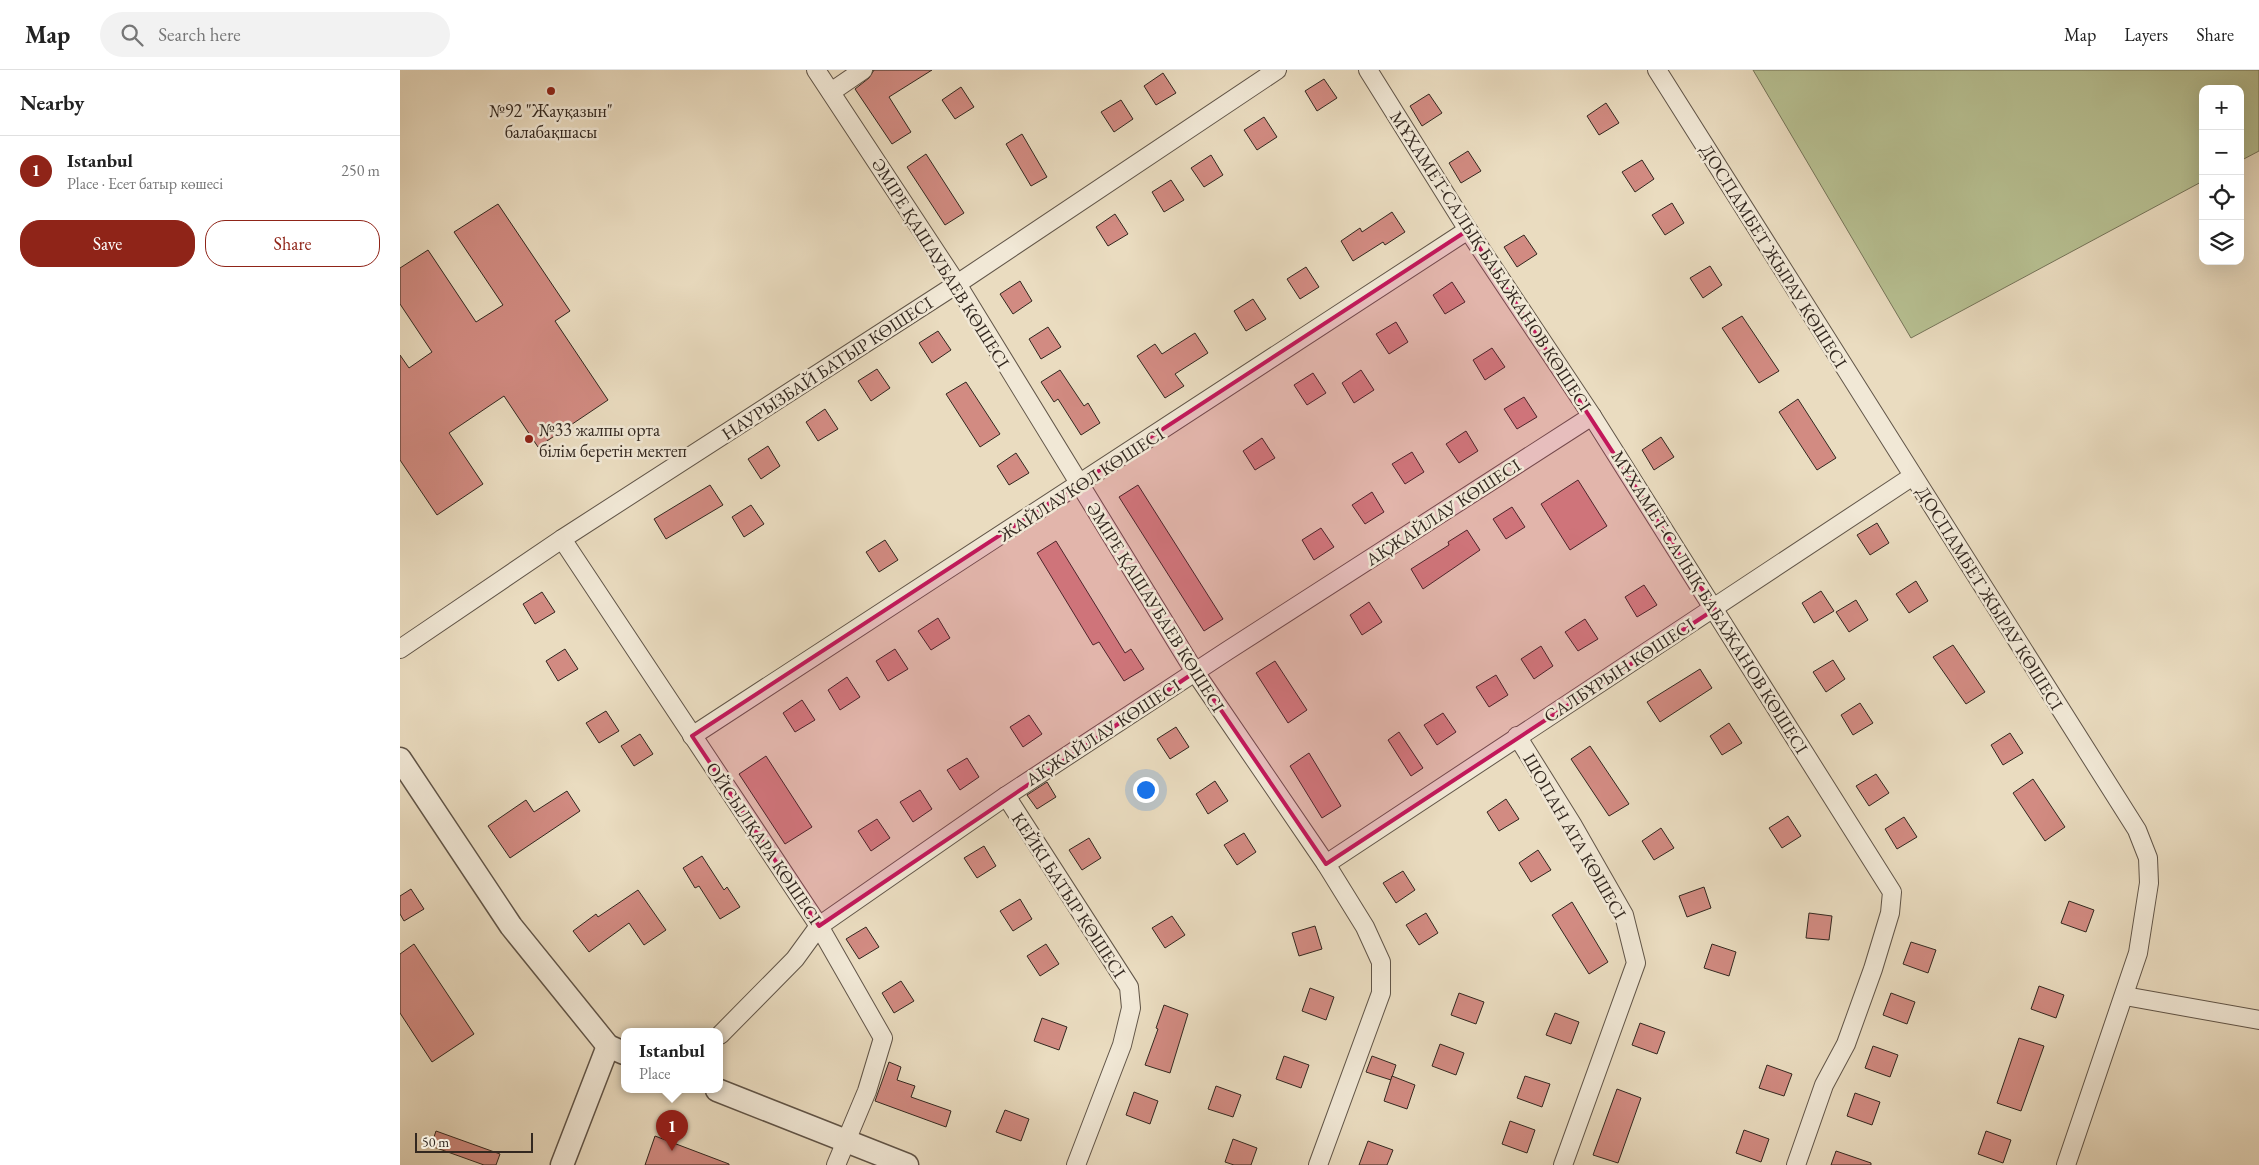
<!DOCTYPE html>
<html lang="en">
<head>
<meta charset="utf-8">
<style>
  :root { --surface:#fff; --page:#f2f2f2; --text:#222; --muted:#767676; --line:#e0e0e0; --accent:#8f2418 }
  body { margin:0; font-family:"EB Garamond",serif; background:var(--page); color:var(--text) }
  .controls { position:absolute; right:15px; top:15px; display:grid; overflow:hidden; border-radius:10px; box-shadow:0 5px 20px #0002 }
  .controls button { width:45px; height:45px; display:grid; place-items:center; padding:0; border:0; border-bottom:1px solid var(--line); background:var(--surface); color:var(--text); font:25px sans-serif }
  .scale { position:absolute; left:15px; bottom:12px; width:118px; box-sizing:border-box; padding-left:5px; border:2px solid #332820; border-top:0; font-size:14px; line-height:18px; white-space:nowrap; color:#332820; -webkit-text-stroke:4px #f1e8d6; paint-order:stroke }
  .you { position:absolute; left:745px; top:719px; width:18px; height:18px; margin:-12px; border:4px solid #fff; border-radius:50%; background:#1a73e8; box-shadow:0 0 0 8px #1a73e833 }
  .badge { display:grid; place-items:center; width:32px; height:32px; border-radius:50%; background:var(--accent); color:#fff; font-size:16px; font-weight:700 }
  .pin { position:absolute; translate:-50% -41px; filter:drop-shadow(0 1px 2px #0008) }
  .pin::after { content:''; position:absolute; top:26px; width:18px; height:15px; background:inherit; clip-path:polygon(0 0,100% 0,50% 100%) }
  .popup { position:absolute; left:221px; top:958px; width:102px; height:65px; box-sizing:border-box; display:grid; place-content:center; border-radius:10px; background:var(--surface); filter:drop-shadow(0 1px 4px #0005); font-size:16px; white-space:nowrap; color:var(--muted) }
  .popup b { font-size:19px; color:var(--text) }
  .popup::after { content:''; position:absolute; left:50%; top:100%; margin-left:-10px; border:10px solid transparent; border-top-color:var(--surface) }
  .list { margin:0; padding:0; list-style:none }
  h2 { display:flex; justify-content:space-between; align-items:center; height:65px; margin:0; padding:0 20px; font-size:21px }
  h2 small { font-size:16px; font-weight:400; color:var(--muted) }
  .list li { display:grid; grid-template-columns:32px 1fr auto; gap:15px; align-items:center; box-sizing:border-box; height:70px; padding:0 20px; border-top:1px solid var(--line) }
  .list b { display:block; font-size:19px; white-space:nowrap }
  .list p { margin:0; font-size:16px; white-space:nowrap; color:var(--muted) }
  .list em { font-size:16px; font-style:normal; color:var(--muted) }
  .actions { display:flex; gap:10px; padding:15px 20px }
  .actions a { flex:1; padding:11px 0; border:1px solid var(--accent); border-radius:20px; text-align:center; font-size:18px; color:var(--accent) }
  .actions .main { background:var(--accent); color:#fff }
  .icon { flex:none; width:28px; height:28px; fill:none; stroke:currentColor; stroke-width:2; stroke-linecap:round; stroke-linejoin:round }
  .map { position:relative; flex:none; width:1859px; height:1095px; overflow:hidden }
  header { display:flex; align-items:center; gap:30px; box-sizing:border-box; height:70px; padding:0 25px; background:var(--surface); border-bottom:1px solid var(--line) }
  header strong { font-size:24px }
  nav { display:flex; gap:28px; margin-inline-start:auto; font-size:18px }
  .search { width:350px; height:45px; background:var(--page); display:flex; align-items:center; gap:12px; box-sizing:border-box; padding:0 18px; border-radius:28px; color:var(--muted); font-size:19px }
  main { display:flex }
  aside { flex:1; background:var(--surface) }
  .map>svg:first-child { display:block }
  .green { fill:#b7c092; stroke:#757459 }
  .building { fill:#d28b82; stroke:#332820 }
  .lines { fill:none; stroke-linecap:round; stroke-linejoin:round }
  .minor-casing { stroke:#615548; stroke-width:20 }
  .tertiary-casing { stroke:#615548; stroke-width:25 }
  .minor { stroke:#f1e8d6; stroke-width:18 }
  .tertiary { stroke:#f1e8d6; stroke-width:22 }
  .marked { fill:#c2185b; fill-opacity:0.2; stroke:#c2185b; stroke-width:4; stroke-linejoin:round }
  .poi-dot { fill:#8f2418; stroke:#f1e8d6; stroke-width:2 }
  .labels { text-anchor:middle; dominant-baseline:central; stroke-width:5; stroke-linejoin:round; paint-order:stroke }
  .poi-label { font-size:18px; fill:#332820; stroke:#f1e8d6 }
  .street-label { font-size:18px; fill:#332820; stroke:#f1e8d6 }
</style>
</head>
<body>
<header>
<strong>Map</strong>
<div class="search"><svg class="icon" aria-label="search" viewBox="0 0 24 24"><circle cx="10" cy="10" r="6"/><path d="M15 15l6 6"/></svg>Search here</div>
<nav><a>Map</a><a>Layers</a><a>Share</a></nav>
</header>
<main>
<aside>
<h2>Nearby<small></small></h2>
<ul class="list">
<li><span class="badge">1</span><div><b>Istanbul</b><p>Place · Есет батыр көшесі</p></div><em>250 m</em></li>
</ul>
<div class="actions"><a class="main">Save</a><a>Share</a></div>
</aside>
<div class="map">
<svg width="1859" height="1095" viewBox="0 0 1859 1095">
  <rect width="100%" height="100%" fill="#eadcc0"/>
  <filter id="stains"><feTurbulence type="fractalNoise" baseFrequency=".004" numOctaves="4"/><feColorMatrix values="0 0 0 0 .2 0 0 0 0 .09 0 0 0 0 .02 0 0 0 .5 -.17"/></filter>
  <radialGradient id="worn" r=".72"><stop offset=".6" stop-color="#630" stop-opacity="0"/><stop offset="1" stop-color="#630" stop-opacity=".3"/></radialGradient>
  <path class="green" d="M1353,0H1859V81L1840,91V19H1803V111L1511,268Z"/>
  <g class="building">
    <path d="M474,0H532L489,27L511,62L492,74L455,19L469,8Z"/>
    <path d="M763,3L776,23L756,35L744,16Z"/>
    <path d="M924,9L937,28L917,41L905,21Z"/>
    <path d="M561,17L574,37L555,49L542,30Z"/>
    <path d="M1029,24L1042,43L1022,56L1010,36Z"/>
    <path d="M721,30L733,49L714,62L701,42Z"/>
    <path d="M1206,33L1219,53L1199,65L1187,46Z"/>
    <path d="M864,47L877,67L857,80L844,60Z"/>
    <path d="M622,64L647,107L631,116L606,74Z"/>
    <path d="M1068,81L1081,101L1061,113L1049,93Z"/>
    <path d="M526,84L564,143L545,155L507,97Z"/>
    <path d="M811,85L823,105L804,117L791,98Z"/>
    <path d="M1242,90L1254,109L1235,122L1222,102Z"/>
    <path d="M771,110L784,130L764,142L752,122Z"/>
    <path d="M1272,133L1284,153L1265,165L1252,145Z"/>
    <path d="M98,134L170,241L155,251L208,330L138,377L104,326L49,363L83,414L37,445L0,390V285L9,298L32,282L0,234V198L28,180L76,252L103,235L54,162Z"/>
    <path d="M992,142L1005,162L985,175L983,172L953,191L941,171L960,158L962,162Z"/>
    <path d="M715,144L728,164L708,176L696,157Z"/>
    <path d="M1124,165L1137,184L1117,197L1104,177Z"/>
    <path d="M1310,196L1322,215L1303,228L1290,208Z"/>
    <path d="M906,197L919,217L900,229L887,209Z"/>
    <path d="M620,211L632,231L613,244L600,224Z"/>
    <path d="M1052,212L1065,232L1045,244L1033,225Z"/>
    <path d="M853,229L866,249L846,261L834,241Z"/>
    <path d="M1342,246L1379,301L1359,313L1322,258Z"/>
    <path d="M996,252L1008,272L989,284L976,264Z"/>
    <path d="M648,257L661,277L641,289L629,269Z"/>
    <path d="M538,261L551,280L532,293L519,273Z"/>
    <path d="M795,263L808,283L775,304L784,316L765,328L737,286L755,274L762,284Z"/>
    <path d="M1092,278L1105,297L1085,310L1073,290Z"/>
    <path d="M477,299L490,318L471,331L458,311Z"/>
    <path d="M660,300L684,336L688,333L700,353L681,365L658,329L654,332L641,312Z"/>
    <path d="M961,300L974,320L954,333L942,313Z"/>
    <path d="M913,303L926,323L907,335L894,315Z"/>
    <path d="M566,312L600,364L580,377L546,324Z"/>
    <path d="M1124,327L1137,347L1117,359L1104,339Z"/>
    <path d="M1398,329L1436,388L1417,400L1379,342Z"/>
    <path d="M425,339L438,359L418,371L406,352Z"/>
    <path d="M1066,361L1078,381L1059,393L1046,374Z"/>
    <path d="M1261,367L1274,387L1254,400L1242,380Z"/>
    <path d="M862,368L875,388L855,400L843,381Z"/>
    <path d="M368,376L380,396L361,409L348,389Z"/>
    <path d="M1012,382L1024,402L1005,414L992,394Z"/>
    <path d="M616,383L629,403L609,415L597,396Z"/>
    <path d="M1178,410L1207,456L1170,480L1141,434Z"/>
    <path d="M310,415L323,435L266,469L254,449Z"/>
    <path d="M738,415L823,549L804,561L719,427Z"/>
    <path d="M972,422L984,442L965,454L952,435Z"/>
    <path d="M351,435L364,454L344,467L332,447Z"/>
    <path d="M1112,437L1125,457L1106,469L1093,449Z"/>
    <path d="M1477,453L1489,473L1470,485L1457,465Z"/>
    <path d="M921,458L934,477L914,490L902,470Z"/>
    <path d="M1067,460L1080,480L1023,519L1011,499L1049,475L1048,472Z"/>
    <path d="M485,470L498,490L479,502L466,482Z"/>
    <path d="M656,471L725,583L731,579L744,599L724,611L699,572L693,575L637,483Z"/>
    <path d="M1516,511L1528,531L1509,543L1496,524Z"/>
    <path d="M1244,515L1257,535L1237,547L1225,527Z"/>
    <path d="M1421,521L1434,541L1414,553L1402,533Z"/>
    <path d="M142,522L155,542L135,554L123,534Z"/>
    <path d="M1456,530L1468,550L1449,562L1436,542Z"/>
    <path d="M969,532L982,552L962,565L950,545Z"/>
    <path d="M538,548L550,568L531,580L518,561Z"/>
    <path d="M1185,549L1198,569L1178,581L1165,562Z"/>
    <path d="M1553,575L1585,622L1566,634L1533,587Z"/>
    <path d="M1141,576L1153,596L1134,609L1121,589Z"/>
    <path d="M165,579L178,599L158,611L146,591Z"/>
    <path d="M495,579L508,599L488,611L476,591Z"/>
    <path d="M1433,590L1445,609L1426,622L1413,602Z"/>
    <path d="M875,591L907,640L888,653L856,603Z"/>
    <path d="M1300,599L1312,618L1260,652L1247,632Z"/>
    <path d="M1096,605L1108,625L1089,637L1076,617Z"/>
    <path d="M447,607L460,627L440,640L428,620Z"/>
    <path d="M402,630L415,650L395,662L383,643Z"/>
    <path d="M1460,633L1473,653L1453,665L1441,645Z"/>
    <path d="M206,641L219,661L199,673L186,653Z"/>
    <path d="M1043,643L1056,662L1037,675L1024,655Z"/>
    <path d="M629,645L642,664L623,677L610,657Z"/>
    <path d="M1329,653L1342,673L1322,685L1310,666Z"/>
    <path d="M776,657L789,677L770,689L757,669Z"/>
    <path d="M999,662L1023,698L1011,706L988,670Z"/>
    <path d="M1610,663L1623,683L1603,695L1591,675Z"/>
    <path d="M240,664L253,684L234,696L221,676Z"/>
    <path d="M1190,676L1229,734L1209,746L1171,689Z"/>
    <path d="M909,683L941,736L922,748L890,696Z"/>
    <path d="M366,686L412,757L385,774L339,704Z"/>
    <path d="M567,688L579,707L560,720L547,700Z"/>
    <path d="M1476,704L1489,723L1469,736L1456,716Z"/>
    <path d="M1633,709L1665,757L1645,771L1613,723Z"/>
    <path d="M815,711L828,731L808,744L796,724Z"/>
    <path d="M647,712L656,727L637,739L627,725Z"/>
    <path d="M520,720L532,739L513,752L500,732Z"/>
    <path d="M167,721L180,741L110,788L88,756L126,730L134,742Z"/>
    <path d="M1106,729L1119,749L1099,761L1087,742Z"/>
    <path d="M1388,746L1401,766L1382,778L1369,758Z"/>
    <path d="M1504,747L1517,767L1497,779L1485,759Z"/>
    <path d="M477,749L490,768L471,781L458,761Z"/>
    <path d="M1261,758L1274,778L1254,790L1242,771Z"/>
    <path d="M844,763L856,782L837,795L824,775Z"/>
    <path d="M689,768L701,788L682,800L669,780Z"/>
    <path d="M584,776L596,796L577,808L564,788Z"/>
    <path d="M1138,780L1151,800L1131,812L1119,793Z"/>
    <path d="M302,786L324,820L327,817L340,837L320,849L299,816L295,818L283,798Z"/>
    <path d="M1003,801L1015,820L996,833L983,813Z"/>
    <path d="M1304,817L1311,838L1287,847L1279,826Z"/>
    <path d="M11,819L24,839L4,851L0,844V826Z"/>
    <path d="M238,820L266,860L244,875L229,853L189,882L173,861L196,844L198,847Z"/>
    <path d="M620,829L632,849L613,861L600,841Z"/>
    <path d="M1669,831L1694,840L1686,862L1661,853Z"/>
    <path d="M1172,832L1208,892L1189,904L1152,845Z"/>
    <path d="M1026,843L1038,863L1019,875L1006,855Z"/>
    <path d="M1409,843L1432,846L1429,870L1406,868Z"/>
    <path d="M772,846L785,865L765,878L752,858Z"/>
    <path d="M915,856L922,879L899,886L892,863Z"/>
    <path d="M466,857L479,877L459,889L446,869Z"/>
    <path d="M1511,872L1536,880L1528,903L1503,894Z"/>
    <path d="M14,874L74,964L32,992L0,943V884Z"/>
    <path d="M646,874L659,894L640,906L627,886Z"/>
    <path d="M1312,874L1336,882L1329,906L1304,898Z"/>
    <path d="M501,911L514,931L494,943L482,923Z"/>
    <path d="M1639,916L1664,925L1656,948L1631,939Z"/>
    <path d="M910,918L934,927L926,950L902,941Z"/>
    <path d="M1059,923L1084,932L1076,954L1051,945Z"/>
    <path d="M1491,923L1515,932L1507,954L1483,945Z"/>
    <path d="M764,935L788,944L770,1003L745,995L758,959L756,958Z"/>
    <path d="M1155,943L1179,952L1171,974L1146,965Z"/>
    <path d="M642,948L667,957L659,980L634,971Z"/>
    <path d="M1240,953L1265,962L1257,984L1232,975Z"/>
    <path d="M1619,968L1644,976L1621,1041L1597,1033Z"/>
    <path d="M1040,974L1064,983L1056,1005L1032,996Z"/>
    <path d="M1473,976L1498,985L1490,1007L1465,998Z"/>
    <path d="M884,986L909,995L901,1018L876,1009Z"/>
    <path d="M972,986L996,995L991,1010L966,1002Z"/>
    <path d="M489,992L501,997L497,1010L515,1016L511,1027L551,1041L546,1057L475,1031Z"/>
    <path d="M1367,995L1392,1004L1384,1026L1359,1018Z"/>
    <path d="M992,1006L1015,1015L1007,1039L984,1031Z"/>
    <path d="M1125,1006L1150,1014L1142,1037L1117,1028Z"/>
    <path d="M816,1016L841,1025L833,1047L808,1039Z"/>
    <path d="M1217,1019L1241,1028L1218,1093L1193,1085Z"/>
    <path d="M734,1022L758,1031L750,1054L726,1045Z"/>
    <path d="M1455,1023L1480,1032L1472,1055L1447,1046Z"/>
    <path d="M605,1040L629,1049L621,1071L596,1062Z"/>
    <path d="M1110,1051L1135,1060L1127,1083L1102,1074Z"/>
    <path d="M1344,1060L1369,1069L1361,1092L1336,1083Z"/>
    <path d="M36,1061L100,1084L96,1095H84L31,1076Z"/>
    <path d="M1586,1061L1611,1070L1603,1093L1578,1084Z"/>
    <path d="M255,1066L329,1094V1095H245Z"/>
    <path d="M833,1069L857,1078L851,1095H834L825,1092Z"/>
    <path d="M968,1071L993,1080L987,1095H959Z"/>
    <path d="M1436,1081L1471,1093V1095H1431Z"/>
  </g>
  <g class="lines">
    <g class="minor-casing">
      <g id="minor">
        <path d="M416,0L557,214L795,602L926,794L965,857L981,892V923L918,1095"/>
        <path d="M968,0L1068,160L1192,346L1492,822L1490,843L1473,899L1446,974L1424,1015L1396,1095"/>
        <path d="M1257,0L1737,760L1748,788L1749,813L1738,883L1666,1095"/>
        <path d="M431,22L463,0"/>
        <path d="M162,469L419,856L483,968L467,1021L436,1095"/>
        <path d="M0,579L162,469L557,214L877,0"/>
        <path d="M292,666L1068,160"/>
        <path d="M1117,666L1172,754L1224,845L1236,893L1163,1095"/>
        <path d="M606,726L729,917L731,938L722,975L676,1095"/>
        <path d="M926,794L1513,406"/>
        <path d="M1725,926L1859,950"/>
        <path d="M320,965L395,889L419,856L606,726L827,581L1192,346"/>
      </g>
    </g>
    <g class="tertiary-casing">
      <g id="tertiary">
        <path d="M0,689L111,856L208,976L224,983"/>
        <path d="M317,1020L507,1095"/>
        <path d="M162,1095L208,976"/>
      </g>
    </g>
    <use href="#minor" class="minor"/>
    <use href="#tertiary" class="tertiary"/>
  </g>
  <path class="marked" d="M1068,160L1315,539L926,794L795,602L419,856L292,666Z"/>
  <g class="poi-dot">
    <circle cx="151" cy="21" r="5"/>
    <circle cx="129" cy="369" r="5"/>
  </g>
  <g class="labels">
    <g class="poi-label">
      <text x="151" y="40">№92 "Жауқазын"<tspan x="151" dy="21">балабақшасы</tspan></text>
      <text x="139" y="359" text-anchor="start">№33 жалпы орта<tspan x="139" dy="21">білім беретін мектеп</tspan></text>
    </g>
    <g class="street-label">
      <text transform="translate(1374 186) rotate(58)">ДОСПАМБЕТ ЖЫРАУ КӨШЕСІ</text>
      <text transform="translate(1091 191) rotate(57)">МҰХАМЕТ-САЛЫҚ БАБАЖАНОВ КӨШЕСІ</text>
      <text transform="translate(541 193) rotate(58)">ӘМІРЕ ҚАШАУБАЕВ КӨШЕСІ</text>
      <text transform="translate(427 298) rotate(-33)">НАУРЫЗБАЙ БАТЫР КӨШЕСІ</text>
      <text transform="translate(681 414) rotate(-33)">ЖАЙЛАУКӨЛ КӨШЕСІ</text>
      <text transform="translate(1043 442) rotate(-33)">АҚЖАЙЛАУ КӨШЕСІ</text>
      <text transform="translate(1590 528) rotate(58)">ДОСПАМБЕТ ЖЫРАУ КӨШЕСІ</text>
      <text transform="translate(1310 532) rotate(58)">МҰХАМЕТ-САЛЫҚ БАБАЖАНОВ КӨШЕСІ</text>
      <text transform="translate(756 537) rotate(58)">ӘМІРЕ ҚАШАУБАЕВ КӨШЕСІ</text>
      <text transform="translate(1219 600) rotate(-33)">САЛБҰРЫН КӨШЕСІ</text>
      <text transform="translate(703 662) rotate(-33)">АҚЖАЙЛАУ КӨШЕСІ</text>
      <text transform="translate(1175 766) rotate(60)">ШОПАН АТА КӨШЕСІ</text>
      <text transform="translate(364 773) rotate(56)">ОЙСЫЛҚАРА КӨШЕСІ</text>
      <text transform="translate(669 825) rotate(57)">КЕЙКІ БАТЫР КӨШЕСІ</text>
    </g>
  </g>
  <rect width="100%" height="100%" filter="url(#stains)"/>
  <rect width="100%" height="100%" fill="url(#worn)"/>
</svg>
<div class="controls">
<button>+</button>
<button>−</button>
<button><svg class="icon" aria-label="locate" viewBox="0 0 24 24"><circle cx="12" cy="12" r="6"/><path d="M12 2v4M12 18v4M2 12h4M18 12h4"/></svg></button>
<button><svg class="icon" aria-label="layers" viewBox="0 0 24 24"><path d="M12 4l9 5-9 5-9-5zM3 14l9 5 9-5"/></svg></button>
</div>
<div class="scale">50 m</div>
<div class="you"></div>
<div class="pin badge" style="left:272px;top:1081px">1</div>
<div class="popup"><b>Istanbul</b>Place</div>
</div>
</main>
</body>
</html>
